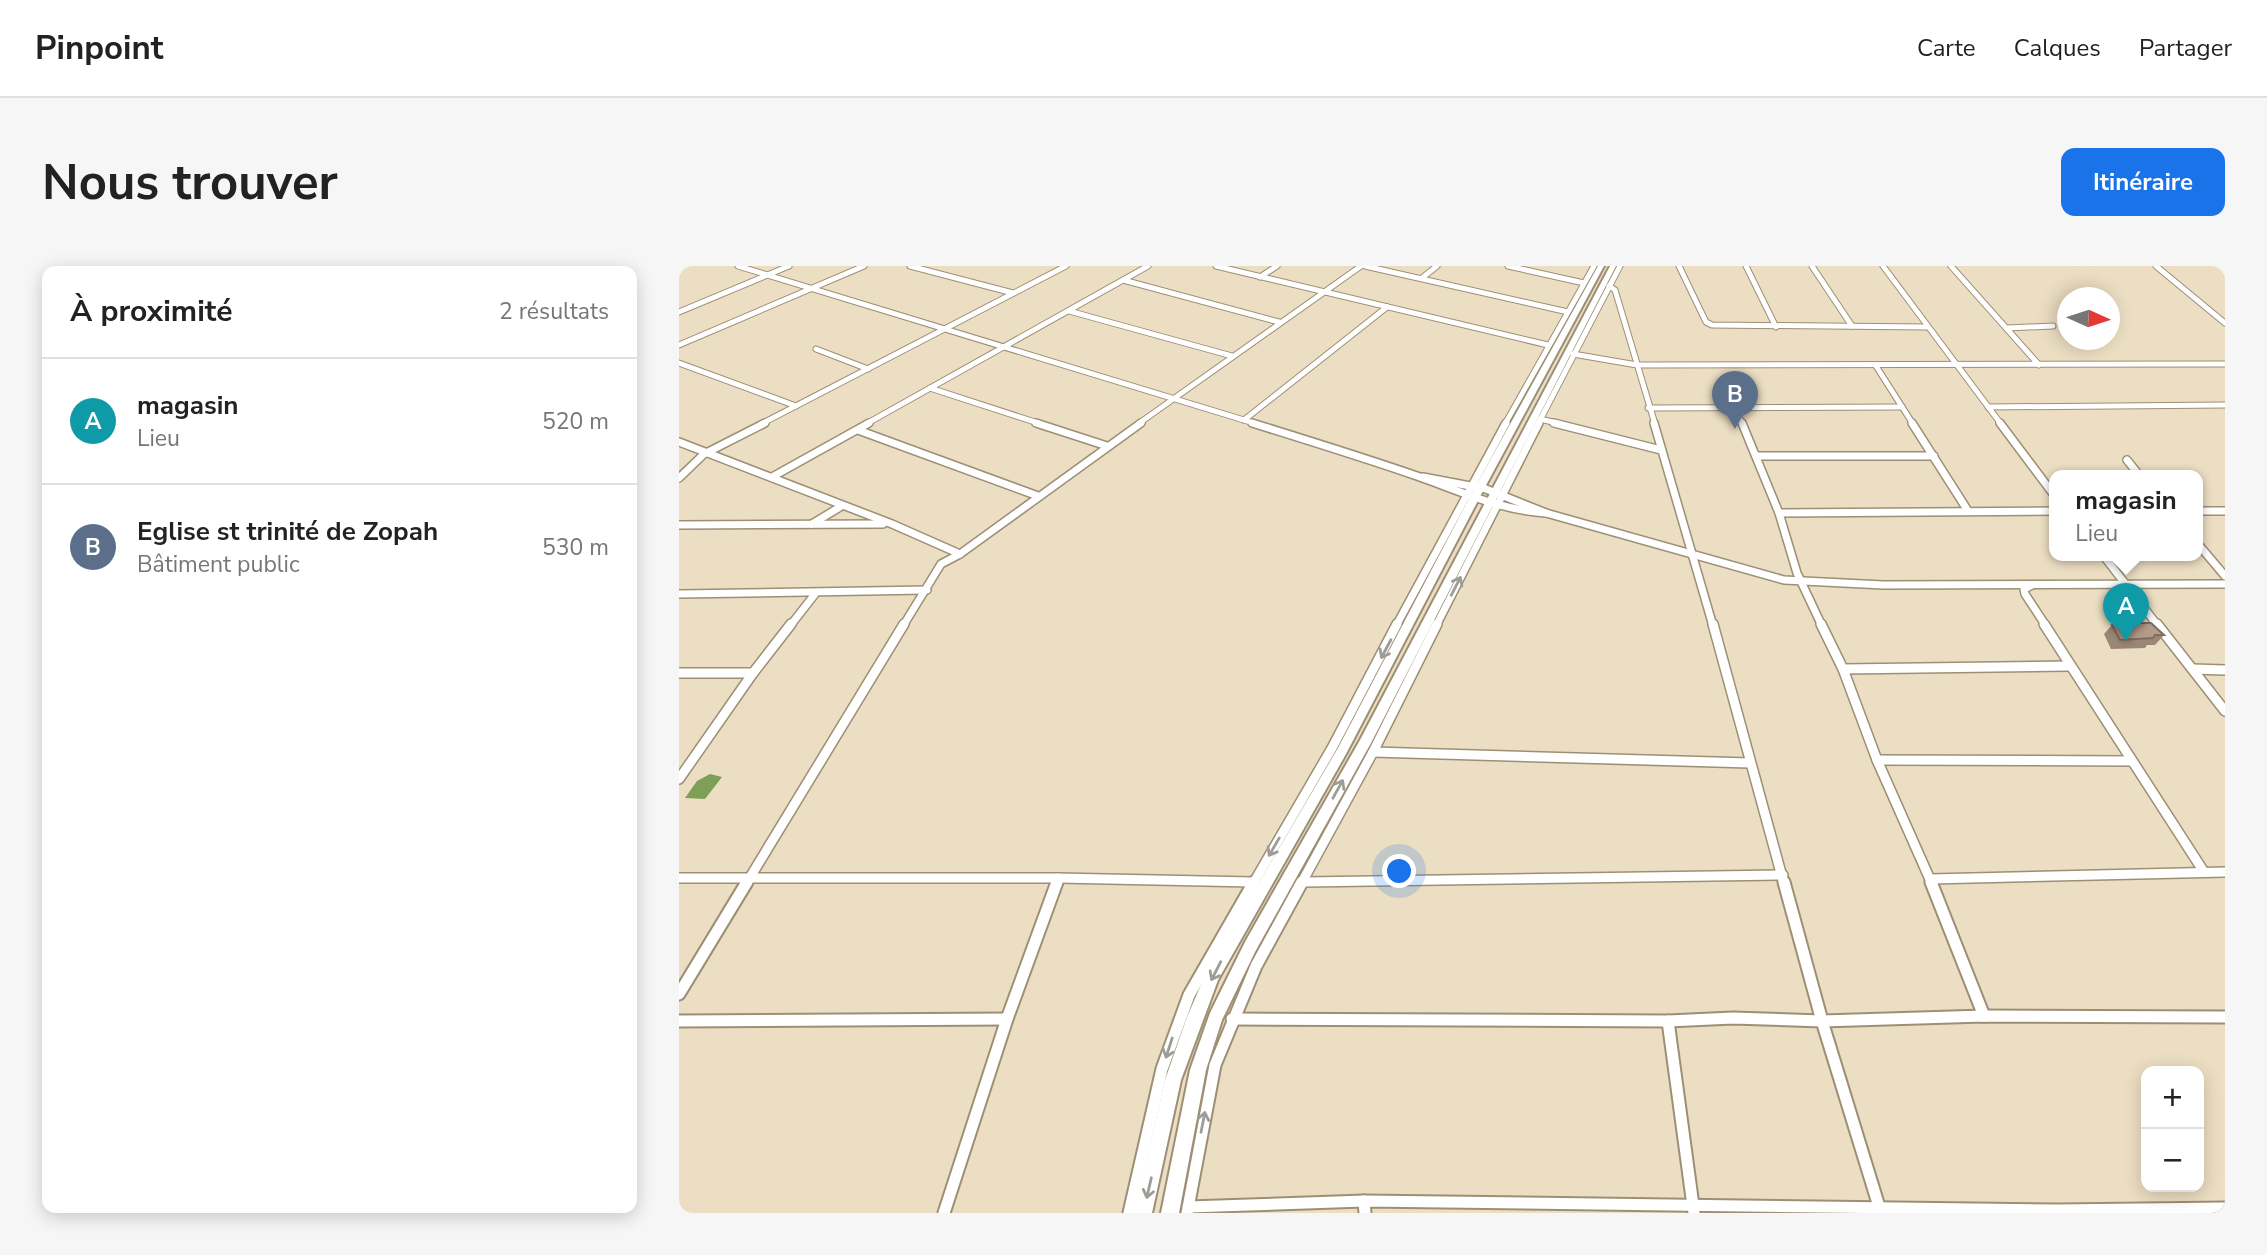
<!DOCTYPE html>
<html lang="fr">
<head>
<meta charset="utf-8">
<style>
  :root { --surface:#fff; --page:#f6f6f6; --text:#222; --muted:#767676; --line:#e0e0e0; --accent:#1a73e8 }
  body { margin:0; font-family:"Nunito Sans",sans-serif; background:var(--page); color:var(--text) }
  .controls { position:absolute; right:21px; bottom:21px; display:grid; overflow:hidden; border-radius:14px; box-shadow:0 4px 18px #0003 }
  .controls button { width:63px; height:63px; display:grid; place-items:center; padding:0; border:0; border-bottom:2px solid var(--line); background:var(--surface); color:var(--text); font:35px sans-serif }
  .compass { position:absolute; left:1378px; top:21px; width:63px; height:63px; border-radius:50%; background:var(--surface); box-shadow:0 4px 18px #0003; rotate:93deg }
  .you { position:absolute; left:721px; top:606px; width:24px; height:24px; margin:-18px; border:5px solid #fff; border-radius:50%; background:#1a73e8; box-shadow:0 0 0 10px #1a73e833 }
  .badge { display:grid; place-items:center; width:46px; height:46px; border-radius:50%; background:var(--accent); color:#fff; font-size:23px; font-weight:700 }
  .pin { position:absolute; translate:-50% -58px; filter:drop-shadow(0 2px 4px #0008) }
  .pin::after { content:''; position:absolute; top:37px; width:24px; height:21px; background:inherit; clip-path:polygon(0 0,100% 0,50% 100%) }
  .popup { position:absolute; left:1370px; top:204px; width:154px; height:91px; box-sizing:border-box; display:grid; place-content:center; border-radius:14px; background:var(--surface); filter:drop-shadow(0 2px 5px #0005); font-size:23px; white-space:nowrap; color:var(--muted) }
  .popup b { font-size:26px; color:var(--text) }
  .popup::after { content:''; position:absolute; left:50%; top:100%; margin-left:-14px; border:14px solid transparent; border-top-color:var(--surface) }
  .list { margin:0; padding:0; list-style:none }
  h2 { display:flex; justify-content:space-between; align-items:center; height:91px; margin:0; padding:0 28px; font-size:30px }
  h2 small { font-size:23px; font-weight:400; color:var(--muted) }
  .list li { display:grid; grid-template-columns:46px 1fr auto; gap:21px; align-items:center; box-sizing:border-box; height:126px; padding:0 28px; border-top:2px solid var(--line) }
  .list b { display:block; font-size:26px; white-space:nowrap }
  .list p { margin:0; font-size:23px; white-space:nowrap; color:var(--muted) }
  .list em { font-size:23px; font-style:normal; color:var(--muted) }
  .map { position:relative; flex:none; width:1546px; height:947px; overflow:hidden; border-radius:14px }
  header { display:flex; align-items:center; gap:42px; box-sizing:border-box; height:98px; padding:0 35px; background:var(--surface); border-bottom:2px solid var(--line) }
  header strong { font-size:33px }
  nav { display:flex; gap:38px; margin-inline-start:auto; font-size:24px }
  .intro { display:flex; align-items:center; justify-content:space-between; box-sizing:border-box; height:168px; padding:0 42px }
  h1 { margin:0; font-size:49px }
  .button { padding:18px 32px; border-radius:14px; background:var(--accent); color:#fff; font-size:24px; font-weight:700 }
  main { display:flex; gap:42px; padding:0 42px }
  aside { flex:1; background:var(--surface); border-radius:14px; box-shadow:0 4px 18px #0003 }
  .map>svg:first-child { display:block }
  .water { fill:#7d9f57 }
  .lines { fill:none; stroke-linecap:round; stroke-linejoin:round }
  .minor-far3-casing { stroke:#9c8f75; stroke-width:7 }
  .minor-far2-casing { stroke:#9c8f75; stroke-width:10 }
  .minor-far1-casing { stroke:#9c8f75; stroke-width:12 }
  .minor-casing { stroke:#9c8f75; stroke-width:15 }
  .secondary-casing { stroke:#9c8f75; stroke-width:4 }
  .minor-far3 { stroke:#fff; stroke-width:5 }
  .minor-far2 { stroke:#fff; stroke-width:7 }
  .minor-far1 { stroke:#fff; stroke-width:9 }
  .minor { stroke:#fff; stroke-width:11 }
  .secondary { fill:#fff; fill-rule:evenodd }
  .wall { fill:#9c8676 }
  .building { fill:#b59c89; stroke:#7f6d60; stroke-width:2 }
  .oneway { stroke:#9e9c97 }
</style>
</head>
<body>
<header>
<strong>Pinpoint</strong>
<nav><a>Carte</a><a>Calques</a><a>Partager</a></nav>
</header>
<div class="intro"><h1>Nous trouver</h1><a class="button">Itinéraire</a></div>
<main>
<aside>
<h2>À proximité<small>2 résultats</small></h2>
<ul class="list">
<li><span class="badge" style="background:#0f9aa8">A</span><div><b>magasin</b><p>Lieu</p></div><em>520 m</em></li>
<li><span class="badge" style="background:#5c6f8a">B</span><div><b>Eglise st trinité de Zopah</b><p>Bâtiment public</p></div><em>530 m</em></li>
</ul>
</aside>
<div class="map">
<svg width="1546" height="947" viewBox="0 0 1546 947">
  <rect width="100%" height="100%" fill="#ecdec2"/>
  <path class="water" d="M31,508L43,511L26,533L6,532L18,515Z"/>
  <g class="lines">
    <g class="minor-far3-casing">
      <g id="minor-far3">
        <path d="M59,0L578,158"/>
        <path d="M231,0L334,27"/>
        <path d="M537,0L869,79"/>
        <path d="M686,0L889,46"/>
        <path d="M829,0L905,17"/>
        <path d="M1000,0L1027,56L1033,59L1248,61"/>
        <path d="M1067,0L1097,61"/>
        <path d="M1133,0L1173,60"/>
        <path d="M1204,0L1322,158"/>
        <path d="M1272,0L1360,99"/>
        <path d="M1477,0L1546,57"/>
        <path d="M581,11L598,0"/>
        <path d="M743,12L758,0"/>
        <path d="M444,14L600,56"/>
        <path d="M930,20L936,24L976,158"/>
        <path d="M390,45L553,90"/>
        <path d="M0,46L110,0"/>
        <path d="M1328,62L1374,60"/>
        <path d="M0,79L185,0"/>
        <path d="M137,83L189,103"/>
        <path d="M894,88L958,99L1546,98"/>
        <path d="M0,97L117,140"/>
        <path d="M1197,100L1234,158"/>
        <path d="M251,122L362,158"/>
        <path d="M1309,141L1546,139"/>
        <path d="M969,142L1223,141"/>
        <path d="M1057,143L1063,158"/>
        <path d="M861,153L882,158"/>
        <path d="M565,154L708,41"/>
        <path d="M82,158L387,0"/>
        <path d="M187,158L469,0"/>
        <path d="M459,158L682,0"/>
        <path d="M826,158L915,0"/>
        <path d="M859,158L941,0"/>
      </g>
    </g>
    <g class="minor-far2-casing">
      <g id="minor-far2">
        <path d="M357,157L428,180"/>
        <path d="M573,157C628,174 683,191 738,210C781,225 820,244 867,247"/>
        <path d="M875,157L982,184"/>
        <path d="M975,157L1034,360"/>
        <path d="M1063,157L1100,247L1118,307L1143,360"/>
        <path d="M1233,157L1289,245"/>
        <path d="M1321,157L1375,229"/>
        <path d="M179,164L359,230"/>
        <path d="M0,176L213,258L281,288"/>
        <path d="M1079,190H1255"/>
        <path d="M1448,194L1460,209"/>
        <path d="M93,211L190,157"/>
        <path d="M744,211L807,223L867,247L1105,314L1204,319L1546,318"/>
        <path d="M0,212L25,188L86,157"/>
        <path d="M1519,245H1546"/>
        <path d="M1100,247L1375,245"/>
        <path d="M133,258L161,241"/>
        <path d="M0,259L204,258"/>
        <path d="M1519,278L1546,310"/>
        <path d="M1424,289L1479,360"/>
        <path d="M1353,319L1345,323L1346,328L1367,360"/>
        <path d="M0,328L248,324"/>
        <path d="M111,360L136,328"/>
        <path d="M224,360L262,298L281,288L462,157"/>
        <path d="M717,360L827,157"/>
        <path d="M757,360L860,157"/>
      </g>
    </g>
    <g class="minor-far1-casing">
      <g id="minor-far1">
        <path d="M1034,358L1105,618"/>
        <path d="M1142,358L1164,403L1198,494L1253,618"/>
        <path d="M1365,358L1525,606"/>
        <path d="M1478,358L1546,445"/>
        <path d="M1164,403L1390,400"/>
        <path d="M1514,403L1546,404"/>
        <path d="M0,407H74"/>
        <path d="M694,486L1071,497"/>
        <path d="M1198,494L1453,495"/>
        <path d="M0,513L74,407L112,358"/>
        <path d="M0,612H379L574,616"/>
        <path d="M1251,613L1546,606"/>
        <path d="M625,616L1104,609"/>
        <path d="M67,618L225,358"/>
        <path d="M377,618L379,612"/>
        <path d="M574,618L653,482L718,358"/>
        <path d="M622,618L694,486L758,358"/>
      </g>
    </g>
    <g class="minor-casing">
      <g id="minor">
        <path d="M1105,616L1143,755L1202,947"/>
        <path d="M1252,616L1305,750"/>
        <path d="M0,728L68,616"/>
        <path d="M553,753L989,755L1054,752L1143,755L1305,750L1546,751"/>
        <path d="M0,755L328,753"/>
        <path d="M989,755L1015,947"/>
        <path d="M685,935L686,947"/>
        <path d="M509,941L685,935L1378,944L1546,942"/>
        <path d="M265,947L328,753L378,616"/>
        <path d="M450,947L483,803L510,729L575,616"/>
        <path d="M508,947L536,799L577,700L623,616"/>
      </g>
    </g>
    <g class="secondary-casing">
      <g id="secondary">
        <path d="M919,0H925L805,223L667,488L539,714L502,814L473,947H455L486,814L508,751L528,705L659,482L795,223Z"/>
        <path d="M931,0H937L692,477L576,686L543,754L527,804L500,947H482L511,804L531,747L566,676L681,474Z"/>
      </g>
    </g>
    <use href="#minor-far3" class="minor-far3"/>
    <use href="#minor-far2" class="minor-far2"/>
    <use href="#minor-far1" class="minor-far1"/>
    <use href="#minor" class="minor"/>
    <use href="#secondary" class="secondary"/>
  </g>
  <path class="wall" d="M1433,359L1485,369L1476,379H1468L1466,382L1432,383L1425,368Z"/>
  <path class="building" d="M1444,357H1472L1485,369H1476L1474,372L1441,374L1433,359Z"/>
  <defs><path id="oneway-shaft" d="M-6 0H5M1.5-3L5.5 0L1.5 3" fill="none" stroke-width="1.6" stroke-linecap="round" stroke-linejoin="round" transform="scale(1.75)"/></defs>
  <g class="oneway">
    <use href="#oneway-shaft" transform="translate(777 320) rotate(-63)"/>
    <use href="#oneway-shaft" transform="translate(707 383) rotate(118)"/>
    <use href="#oneway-shaft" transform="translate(659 523) rotate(-61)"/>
    <use href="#oneway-shaft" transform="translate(595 581) rotate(120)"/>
    <use href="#oneway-shaft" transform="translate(537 705) rotate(117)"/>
    <use href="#oneway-shaft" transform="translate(490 782) rotate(108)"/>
    <use href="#oneway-shaft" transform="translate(524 856) rotate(-79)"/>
    <use href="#oneway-shaft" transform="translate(470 922) rotate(103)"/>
  </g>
</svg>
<div class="controls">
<button>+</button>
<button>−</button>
</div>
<svg class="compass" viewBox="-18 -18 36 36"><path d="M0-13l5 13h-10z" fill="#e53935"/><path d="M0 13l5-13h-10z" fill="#767676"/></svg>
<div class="you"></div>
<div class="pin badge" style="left:1447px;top:375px;background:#0f9aa8">A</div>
<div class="popup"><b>magasin</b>Lieu</div>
<div class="pin badge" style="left:1056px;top:163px;background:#5c6f8a">B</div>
</div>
</main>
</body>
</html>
